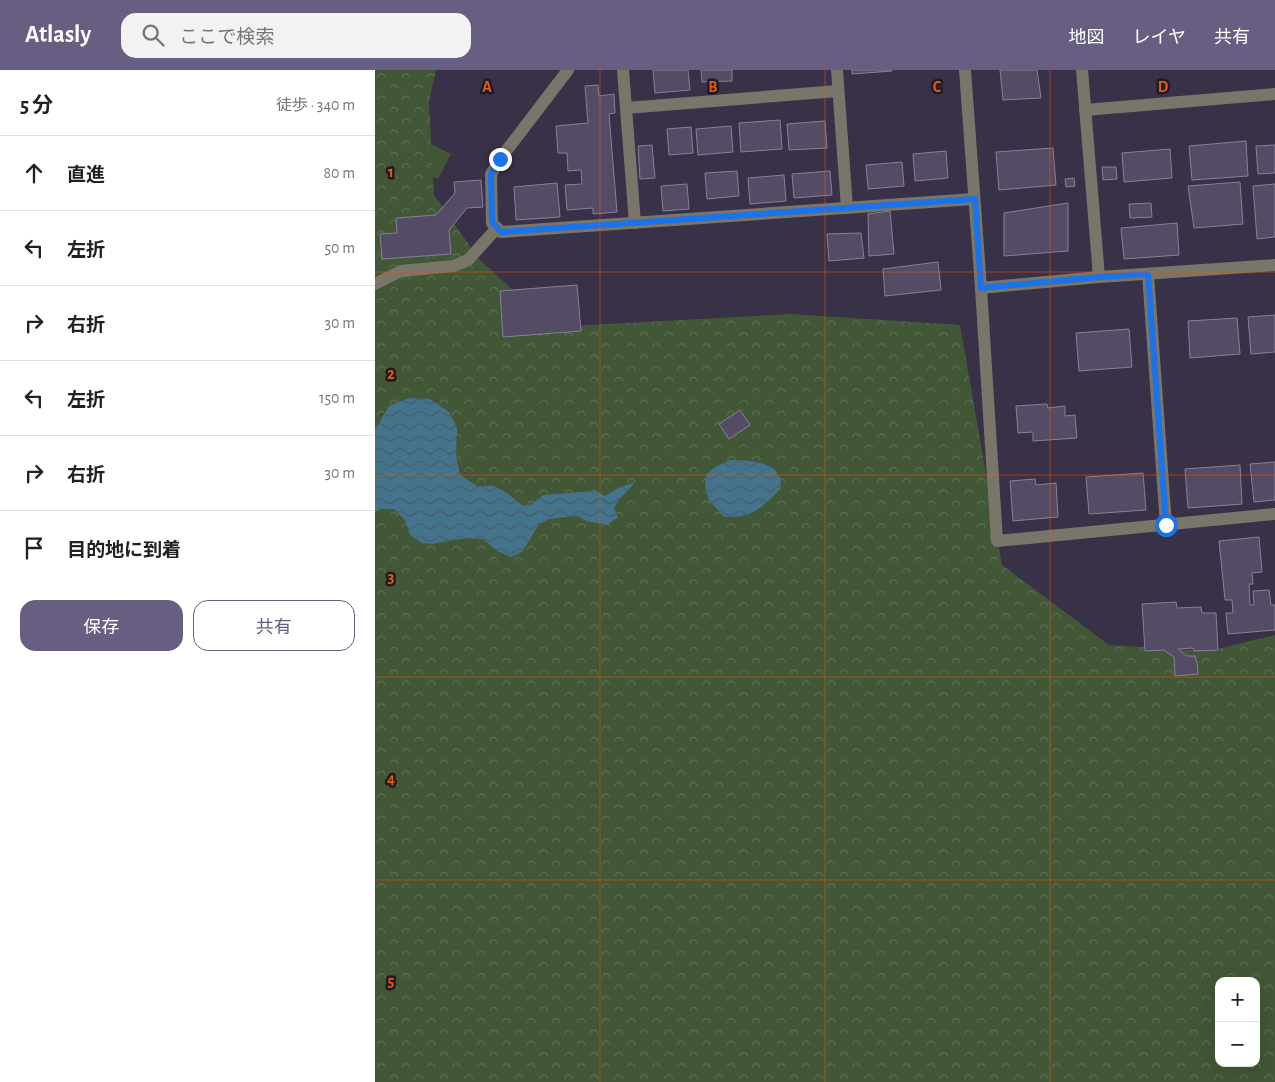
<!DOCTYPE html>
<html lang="ja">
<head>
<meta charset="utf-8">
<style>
  :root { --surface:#fff; --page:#f2f2f2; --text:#202124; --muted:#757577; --line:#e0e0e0; --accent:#675e82 }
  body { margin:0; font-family:"Alegreya Sans","Noto Sans JP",sans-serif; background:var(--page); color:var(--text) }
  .controls { position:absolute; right:15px; bottom:15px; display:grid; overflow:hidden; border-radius:10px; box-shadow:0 5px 20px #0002 }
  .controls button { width:45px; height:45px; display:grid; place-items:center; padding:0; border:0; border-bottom:1px solid var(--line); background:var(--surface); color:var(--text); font:25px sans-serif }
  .stop { position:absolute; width:15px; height:15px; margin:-11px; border:4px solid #1a73e8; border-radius:50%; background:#fff }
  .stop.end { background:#1a73e8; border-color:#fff; box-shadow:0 1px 5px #0008 }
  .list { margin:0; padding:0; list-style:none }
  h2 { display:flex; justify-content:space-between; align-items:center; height:65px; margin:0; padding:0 20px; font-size:21px }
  h2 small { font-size:16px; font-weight:400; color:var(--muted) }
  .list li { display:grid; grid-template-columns:32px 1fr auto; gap:15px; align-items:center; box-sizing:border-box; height:75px; padding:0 20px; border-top:1px solid var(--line) }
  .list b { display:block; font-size:19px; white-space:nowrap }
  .list em { font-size:16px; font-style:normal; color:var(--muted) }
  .actions { display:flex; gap:10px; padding:15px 20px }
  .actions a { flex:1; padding:11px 0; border:1px solid var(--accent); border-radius:15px; text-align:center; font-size:18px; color:var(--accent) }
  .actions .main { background:var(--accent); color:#fff }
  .icon { flex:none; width:28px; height:28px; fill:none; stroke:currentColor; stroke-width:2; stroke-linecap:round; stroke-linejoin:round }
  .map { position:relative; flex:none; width:900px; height:1012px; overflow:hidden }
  header { display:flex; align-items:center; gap:30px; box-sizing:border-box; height:70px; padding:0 25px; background:var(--accent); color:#fff }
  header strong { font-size:24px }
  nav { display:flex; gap:28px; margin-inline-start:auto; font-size:18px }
  .search { width:350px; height:45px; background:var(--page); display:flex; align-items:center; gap:12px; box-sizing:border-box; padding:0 18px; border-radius:15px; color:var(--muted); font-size:19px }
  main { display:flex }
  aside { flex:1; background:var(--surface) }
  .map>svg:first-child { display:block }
  .green { fill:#425736 }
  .forest { fill:url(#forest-crowns); fill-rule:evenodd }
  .water { fill:url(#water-waves) }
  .building { fill:#544c64; stroke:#887f9a }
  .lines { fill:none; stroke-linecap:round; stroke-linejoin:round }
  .street { stroke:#797569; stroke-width:12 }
  .route { stroke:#1a73e8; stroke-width:6 }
  .grid { fill:none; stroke:#e8590c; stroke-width:1; stroke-opacity:0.55 }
  .grid-label { font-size:16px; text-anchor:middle; font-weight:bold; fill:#e8590c; stroke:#1f1b25; stroke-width:5; stroke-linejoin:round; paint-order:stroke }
</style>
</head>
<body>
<header>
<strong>Atlasly</strong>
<div class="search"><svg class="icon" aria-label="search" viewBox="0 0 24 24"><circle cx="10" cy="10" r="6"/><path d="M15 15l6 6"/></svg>ここで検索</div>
<nav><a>地図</a><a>レイヤ</a><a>共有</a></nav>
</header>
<main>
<aside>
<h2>5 分<small>徒歩 · 340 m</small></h2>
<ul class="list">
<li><svg class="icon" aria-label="ahead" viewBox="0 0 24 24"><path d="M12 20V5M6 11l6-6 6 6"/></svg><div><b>直進</b></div><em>80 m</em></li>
<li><svg class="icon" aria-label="left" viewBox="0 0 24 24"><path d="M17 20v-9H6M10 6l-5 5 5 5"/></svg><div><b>左折</b></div><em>50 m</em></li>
<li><svg class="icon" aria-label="right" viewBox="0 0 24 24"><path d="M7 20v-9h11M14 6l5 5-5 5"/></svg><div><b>右折</b></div><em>30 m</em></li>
<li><svg class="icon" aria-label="left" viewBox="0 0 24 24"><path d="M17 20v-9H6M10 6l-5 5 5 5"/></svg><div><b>左折</b></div><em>150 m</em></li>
<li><svg class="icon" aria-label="right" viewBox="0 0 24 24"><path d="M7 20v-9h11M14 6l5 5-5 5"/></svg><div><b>右折</b></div><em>30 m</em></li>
<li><svg class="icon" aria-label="arrive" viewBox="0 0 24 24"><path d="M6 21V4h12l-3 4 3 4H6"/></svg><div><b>目的地に到着</b></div></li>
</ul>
<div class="actions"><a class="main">保存</a><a>共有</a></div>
</aside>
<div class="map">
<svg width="900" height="1012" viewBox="0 0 900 1012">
  <defs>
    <pattern id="forest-crowns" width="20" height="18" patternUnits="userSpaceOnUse" patternTransform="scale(1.25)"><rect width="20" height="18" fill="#425736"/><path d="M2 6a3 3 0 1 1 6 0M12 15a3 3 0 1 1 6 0" fill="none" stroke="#5e7054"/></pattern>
    <pattern id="water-waves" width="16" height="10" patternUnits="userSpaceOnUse" patternTransform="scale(1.25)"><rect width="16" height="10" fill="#44748c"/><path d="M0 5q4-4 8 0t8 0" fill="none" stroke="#475c69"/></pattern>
  </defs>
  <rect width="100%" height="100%" fill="#393148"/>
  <path class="green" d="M15,53L76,84L63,109L2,79Z"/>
  <path class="forest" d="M0,0H61L54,32L59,125L104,189L178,257L415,244L585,255L627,495L734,575L834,581L900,565V1012H0ZM844,911H881V993H844Z"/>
  <g class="water">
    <path d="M34,328L55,329L74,342L82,358L81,385L85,405L102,416H119L132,423L148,436L154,435L169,425L220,421L230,426L243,418L260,412L243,431L239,438L243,447L232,455L212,451L202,446L174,449L164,454L148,481L137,487L122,481L108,469L95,468L72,471L57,474L47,473L35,465L30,450L19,439H6L0,442V360L14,336Z"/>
    <path d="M355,390C366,390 389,391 399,399C401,401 404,406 406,409L405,419C387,438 377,448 350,447L335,432L330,419L331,405L340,397Z"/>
  </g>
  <g class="building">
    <path d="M278,0H313L315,20L280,23Z"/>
    <path d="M326,0H357V11L327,12Z"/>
    <path d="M477,0H517V1L477,4Z"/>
    <path d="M625,0H662L666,28L628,30Z"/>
    <path d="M223,15L224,26L239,24L240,43L234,44L242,142L218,144V138L192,140L190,115L207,114L206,100L193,101L192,83H183L181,56L213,53L210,16Z"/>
    <path d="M405,50L407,79L366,82L364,53Z"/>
    <path d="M450,51L452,78L414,80L412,54Z"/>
    <path d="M356,56L358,82L323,85L321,59Z"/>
    <path d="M316,57L318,83L294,85L292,59Z"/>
    <path d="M871,71L873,106L817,110L814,76Z"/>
    <path d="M277,75L280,108L265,109L263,76Z"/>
    <path d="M900,75V103L883,104L881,76Z"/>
    <path d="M678,78L681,115L624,120L621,82Z"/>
    <path d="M795,79L797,108L749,112L747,83Z"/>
    <path d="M571,81L573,108L540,111L538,84Z"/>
    <path d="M527,92L529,116L493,119L491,95Z"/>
    <path d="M727,97H741L742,109L728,110Z"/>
    <path d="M362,101L364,126L332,129L330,103Z"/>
    <path d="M455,101L457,125L419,128L417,104Z"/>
    <path d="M409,105L411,131L375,134L373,108Z"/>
    <path d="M699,108L700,116L691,117L690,109Z"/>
    <path d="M106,110L108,137L92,138L74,160L76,184L7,189L5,164L22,163L21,148L61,145L80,123L79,112Z"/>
    <path d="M865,112L868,154L819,158L813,116Z"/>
    <path d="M182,113L185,147L141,150L139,117Z"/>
    <path d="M312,114L314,139L288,141L286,116Z"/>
    <path d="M900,114V167L882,169L878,116Z"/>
    <path d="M693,133V181L629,186V143Z"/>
    <path d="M776,133L777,147L755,148L754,134Z"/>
    <path d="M515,141L519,184L494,186L493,144Z"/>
    <path d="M802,153L804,185L749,189L746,158Z"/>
    <path d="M486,163L489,188L454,191L452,164Z"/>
    <path d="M563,192L566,220L510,226L508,199Z"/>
    <path d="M202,215L206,261L128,267L125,221Z"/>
    <path d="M900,245V282L876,284L873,247Z"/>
    <path d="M862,248L865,284L815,288L813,251Z"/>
    <path d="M754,259L757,297L704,301L701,263Z"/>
    <path d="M672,334L673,338L690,336V346L700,345L702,368L658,371V362L643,363L641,336Z"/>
    <path d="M365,340L375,355L354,369L344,354Z"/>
    <path d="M900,392V430L879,432L875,394Z"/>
    <path d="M865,395L867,434L813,438L810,399Z"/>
    <path d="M768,403L771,440L714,444L711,407Z"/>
    <path d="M660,409L661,415L681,413L683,447L638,451L635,411Z"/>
    <path d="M884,467L887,502L877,503L878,514H874L875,535H879L878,521L894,520L896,535H900V560L853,564L851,543H858L857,530H850L844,471Z"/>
    <path d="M801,532L802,538L826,537L827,543H841L843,580L819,581L818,578L803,579L812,586H820L821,591H822L823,604L800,606L799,587L789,580L770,581L767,534Z"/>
  </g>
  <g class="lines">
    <g class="street">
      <path d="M193,0L125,89L116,104L117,153L126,162L599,129"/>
      <path d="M248,0L260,153"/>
      <path d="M462,0L472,138"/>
      <path d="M590,0L606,218L622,471L900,444"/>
      <path d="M707,0L724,207"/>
      <path d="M251,38L463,21"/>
      <path d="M710,40L900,24"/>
      <path d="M773,204L791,455"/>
      <path d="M0,214L26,201L79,196L93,190L122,158"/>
      <path d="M606,218L724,207L900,195"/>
    </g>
  </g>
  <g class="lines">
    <path class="route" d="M125,89L116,104L117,152L126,162L600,129L606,218L724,207L773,204L791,455"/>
  </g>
  <path class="grid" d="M225,0V1012M450,0V1012M675,0V1012M0,202H900M0,405H900M0,607H900M0,810H900"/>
  <g class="grid-label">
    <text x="112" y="22">A</text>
    <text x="338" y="22">B</text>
    <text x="562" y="22">C</text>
    <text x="788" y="22">D</text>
    <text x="16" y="107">1</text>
    <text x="16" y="309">2</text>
    <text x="16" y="512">3</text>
    <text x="16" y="714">4</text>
    <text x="16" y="916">5</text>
  </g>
</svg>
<div class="controls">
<button>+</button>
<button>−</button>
</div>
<div class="stop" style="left:791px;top:455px"></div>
<div class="stop end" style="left:125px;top:89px"></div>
</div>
</main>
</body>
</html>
